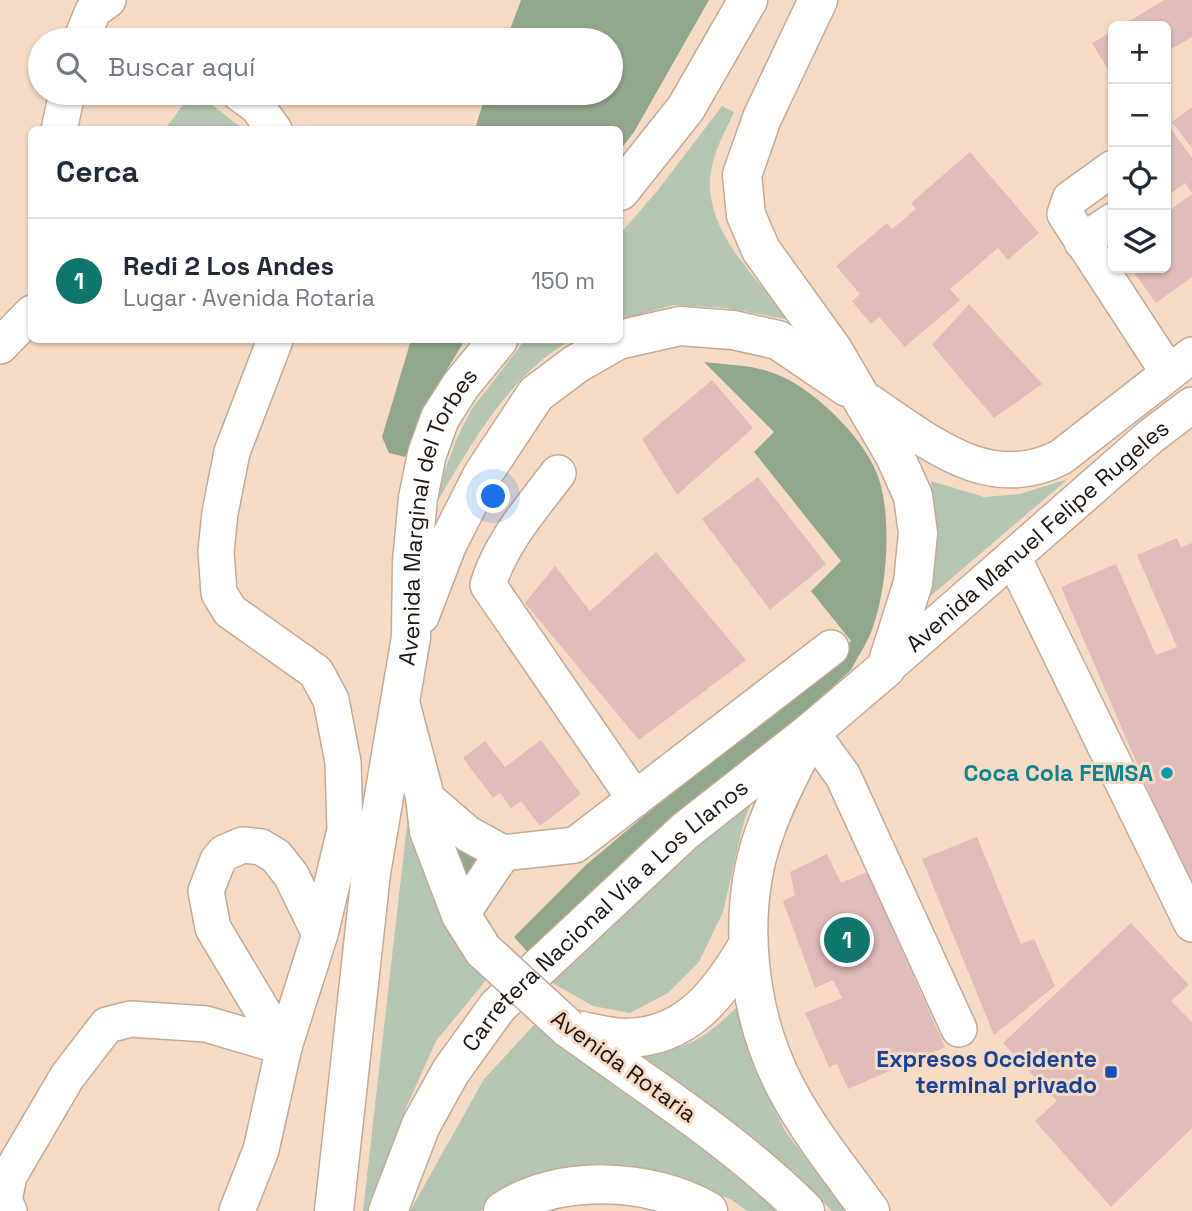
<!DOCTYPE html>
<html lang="es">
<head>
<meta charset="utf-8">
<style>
  :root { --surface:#fff; --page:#f6f6f7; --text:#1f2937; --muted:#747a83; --line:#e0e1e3; --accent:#0f766e }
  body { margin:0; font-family:"Space Grotesk",sans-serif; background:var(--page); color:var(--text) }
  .controls { position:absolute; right:21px; top:21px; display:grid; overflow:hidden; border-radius:10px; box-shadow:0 2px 5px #0004 }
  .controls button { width:63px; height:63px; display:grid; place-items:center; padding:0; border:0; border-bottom:2px solid var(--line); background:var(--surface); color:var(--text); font:35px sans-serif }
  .you { position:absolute; left:494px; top:497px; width:24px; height:24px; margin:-18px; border:5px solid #fff; border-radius:50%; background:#1a73e8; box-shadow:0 0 0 10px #1a73e833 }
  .badge { display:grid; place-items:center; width:46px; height:46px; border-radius:50%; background:var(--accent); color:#fff; font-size:23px; font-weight:700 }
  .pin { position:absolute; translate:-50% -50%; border:4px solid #fff; box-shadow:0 2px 7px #0006 }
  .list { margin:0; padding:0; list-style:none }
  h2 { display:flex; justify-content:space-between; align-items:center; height:91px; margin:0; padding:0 28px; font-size:30px }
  h2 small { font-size:23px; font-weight:400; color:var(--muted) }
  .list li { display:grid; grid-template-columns:46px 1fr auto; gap:21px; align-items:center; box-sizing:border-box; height:126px; padding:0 28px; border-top:2px solid var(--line) }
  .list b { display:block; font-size:26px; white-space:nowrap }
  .list p { margin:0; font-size:23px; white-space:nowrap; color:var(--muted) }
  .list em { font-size:23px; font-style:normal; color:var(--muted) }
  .icon { flex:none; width:38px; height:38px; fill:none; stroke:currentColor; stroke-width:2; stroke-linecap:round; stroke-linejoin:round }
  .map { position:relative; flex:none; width:1192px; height:1211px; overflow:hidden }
  .search { position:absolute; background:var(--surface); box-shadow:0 2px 5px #0004; left:28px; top:28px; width:595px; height:77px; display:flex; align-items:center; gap:18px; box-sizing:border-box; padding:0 24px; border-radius:38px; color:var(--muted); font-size:26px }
  .panel { position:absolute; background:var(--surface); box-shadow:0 2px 5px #0004; left:28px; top:126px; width:595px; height:217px; border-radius:10px }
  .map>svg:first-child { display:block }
  .green { fill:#b4c5b1 }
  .forest { fill:#90a78c }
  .building { fill:#e1bbba }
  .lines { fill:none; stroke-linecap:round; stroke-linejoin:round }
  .minor-casing { stroke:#c4a994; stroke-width:38 }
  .major-casing { stroke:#c4a994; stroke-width:41 }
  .highway-casing { stroke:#c4a994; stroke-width:41 }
  .minor { stroke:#fff; stroke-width:35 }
  .major { stroke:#fff; stroke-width:38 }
  .highway { stroke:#fff; stroke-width:38 }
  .major-bridge-casing { stroke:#c4a994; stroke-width:41; stroke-linecap:butt }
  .major-bridge { stroke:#fff; stroke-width:38 }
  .culture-dot { fill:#0f9aa8; stroke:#f8dbc5; stroke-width:2.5 }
  .transit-dot { fill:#1a4fb4; stroke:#f8dbc5; stroke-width:2.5 }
  .labels { text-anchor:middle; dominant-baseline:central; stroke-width:6; stroke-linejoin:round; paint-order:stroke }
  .street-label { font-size:23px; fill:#1f150d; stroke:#f8dbc5 }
  .culture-label { font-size:23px; font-weight:bold; fill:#0d838f; stroke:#f8dbc5; text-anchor:end }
  .transit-label { font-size:23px; font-weight:bold; fill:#164399; stroke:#f8dbc5; text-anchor:end }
</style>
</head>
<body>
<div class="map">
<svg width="1192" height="1211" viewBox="0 0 1192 1211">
  <rect width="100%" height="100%" fill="#f8dbc5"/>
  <g class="green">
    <path d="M192,93H197L243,129H165Z"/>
    <path d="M722,106L734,112C727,128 717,145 713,162C696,224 755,276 790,320L728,308L673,305L620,320V234L658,190Z"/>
    <path d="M525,340H571C504,378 467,453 428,517L457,438L471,410Z"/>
    <path d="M1068,479L926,600L936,529L931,481L984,497L1020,494Z"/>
    <path d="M411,790L487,979L436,1041L406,1108L375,1211H363Z"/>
    <path d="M756,792L744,821L723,912L699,962L668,993L630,1013L593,1006L551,982L571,960Z"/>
    <path d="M739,1005L757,1073L785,1131L846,1211H832L793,1171L634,1053C683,1053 704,1040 739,1005Z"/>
    <path d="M534,1025L727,1167L779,1211H747L732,1200L676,1177L498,1200L480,1211H410L484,1079Z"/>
  </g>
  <g class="forest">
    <path d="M521,0H709L634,132L620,150V130L475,129L486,93H611V40H506Z"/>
    <path d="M411,340H465L440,381L405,457L389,453L382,437Z"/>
    <path d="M704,362C730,365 759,365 783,377C819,394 867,441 879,479C892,520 887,587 873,627C868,642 858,656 851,670L533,958L514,937L586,865L851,641L811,591L841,561L754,452L774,432Z"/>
    <path d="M442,827L492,861L472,889Z"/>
  </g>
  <g class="building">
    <path d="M1164,0H1192V37L1166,52V26H1121Z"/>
    <path d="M1113,31V78L1092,43Z"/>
    <path d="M1192,107V148L1172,122Z"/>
    <path d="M1166,122L1192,158V193L1185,183L1166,197Z"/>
    <path d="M970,152L1039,233L1008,260L998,248L950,289L960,300L905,347L879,317L871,324L852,301L860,294L836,266L887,223L892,229L916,209L911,203Z"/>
    <path d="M1192,194V277L1156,303L1131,268H1166V213Z"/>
    <path d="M969,304L1042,384L994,418L932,345Z"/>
    <path d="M712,380L753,428L677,495L642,439Z"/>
    <path d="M758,477L826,564L770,610L702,519Z"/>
    <path d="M1177,538L1181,547L1192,543V891L1061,587L1116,564L1156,655L1177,647L1137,555Z"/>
    <path d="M656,552L746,660L639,740L525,603L555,566L590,611Z"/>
    <path d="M541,740L581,794L540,826L521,801L511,808L500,793L493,798L463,758L485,741L505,767Z"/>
    <path d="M977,837L1021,944L1034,939L1055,986L994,1035L922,859Z"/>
    <path d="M827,854L841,883L867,872L945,1047L848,1089L837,1064L829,1067L805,1013L842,998L833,980L815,988L783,901L795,895L790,872Z"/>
    <path d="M1131,923L1189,985L1171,1001L1192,1022V1128L1111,1207L1035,1121L1057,1101L1003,1043Z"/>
  </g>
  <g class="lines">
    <g class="minor-casing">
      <g id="minor">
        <path d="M81,40L93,11L108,0"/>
        <path d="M239,93L257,106L274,130"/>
        <path d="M59,130L67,93"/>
        <path d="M1113,168L1070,199L1065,214L1168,372"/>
        <path d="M1082,242L1113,221"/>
        <path d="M0,346L32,313"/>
        <path d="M860,396C921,435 985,497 1061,457L1192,355"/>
        <path d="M558,473C531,509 501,542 488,585L635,799"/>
        <path d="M1013,557L1192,924"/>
        <path id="s1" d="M886,668L1151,436L1192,405"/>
        <path d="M811,732L843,776L959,1029"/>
        <path d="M425,797L468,834L503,853L575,845L831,648"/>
        <path d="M461,915L503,853"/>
        <path d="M284,1047L213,928L206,891L218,860L224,853L243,845L261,847L276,856L291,875L320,934"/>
        <path d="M9,1211L4,1200L9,1176L67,1077L107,1025L131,1019L206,1024L284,1047"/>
        <path d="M237,1211L261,1150L284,1047L320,934L345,830L343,762L331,700L316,672L230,611L219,593L216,551L220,513L232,452L275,340"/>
      </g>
    </g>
    <g class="major-casing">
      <g id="major">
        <path d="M401,706L425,797L429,831L461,915L483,950"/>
        <path d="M811,732C794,766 776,799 764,834C736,913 747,1014 786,1088C809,1132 841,1171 870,1211"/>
        <path d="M568,1028C649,1087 734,1140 805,1211"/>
        <path d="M577,1030C592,1033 610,1038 625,1038C688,1038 719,993 748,945"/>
      </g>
    </g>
    <g class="highway-casing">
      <g id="highway">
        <path d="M620,191L686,108L748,0"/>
        <path d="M420,615L447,545L483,474L536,394L576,364L618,340L680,326L733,330L778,340L847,387"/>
        <path id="s2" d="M334,1211L371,873L411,637L412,562L418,498L427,454L440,418L461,385L498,340"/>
        <path id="s3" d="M388,1211L421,1125L451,1071L498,1006L685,831L811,732L886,668L913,583L918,533L913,496L895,456L833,350L761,250L746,215L742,175L762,118L818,0"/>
        <path d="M503,1211C559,1173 651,1178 708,1211"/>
      </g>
    </g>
    <use href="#minor" class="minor"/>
    <use href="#major" class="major"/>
    <use href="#highway" class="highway"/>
    <g class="major-bridge-casing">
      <path id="major-bridge" d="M483,950L568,1028"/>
    </g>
    <use href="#major-bridge" class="major-bridge"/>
  </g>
  <circle class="culture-dot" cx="1167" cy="773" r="7"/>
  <rect class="transit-dot" x="1104" y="1065" width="14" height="14" rx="3.5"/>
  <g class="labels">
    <g class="street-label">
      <text stroke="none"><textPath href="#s2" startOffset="705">Avenida Marginal del Torbes</textPath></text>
      <text stroke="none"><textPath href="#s1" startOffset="201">Avenida Manuel Felipe Rugeles</textPath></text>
      <text stroke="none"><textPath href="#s3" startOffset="374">Carretera Nacional Vía a Los Llanos</textPath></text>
      <text transform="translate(624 1066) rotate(36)">Avenida Rotaria</text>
    </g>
    <g class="culture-label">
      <text x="1153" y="773">Coca Cola FEMSA</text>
    </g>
    <g class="transit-label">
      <text x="1097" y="1059">Expresos Occidente<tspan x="1097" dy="26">terminal privado</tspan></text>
    </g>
  </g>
</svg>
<div class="controls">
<button>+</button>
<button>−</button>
<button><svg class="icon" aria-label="locate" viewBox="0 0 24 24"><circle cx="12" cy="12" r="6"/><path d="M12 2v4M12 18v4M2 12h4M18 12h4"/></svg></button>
<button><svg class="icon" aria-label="layers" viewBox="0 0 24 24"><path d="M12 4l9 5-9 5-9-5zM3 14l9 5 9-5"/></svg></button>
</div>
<div class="you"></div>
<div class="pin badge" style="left:847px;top:940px">1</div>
<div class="search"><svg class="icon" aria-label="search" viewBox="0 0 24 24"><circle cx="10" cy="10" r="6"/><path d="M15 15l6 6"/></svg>Buscar aquí</div>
<section class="panel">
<h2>Cerca<small></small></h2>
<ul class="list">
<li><span class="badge">1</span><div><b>Redi 2 Los Andes</b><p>Lugar · Avenida Rotaria</p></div><em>150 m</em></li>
</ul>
</section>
</div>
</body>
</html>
